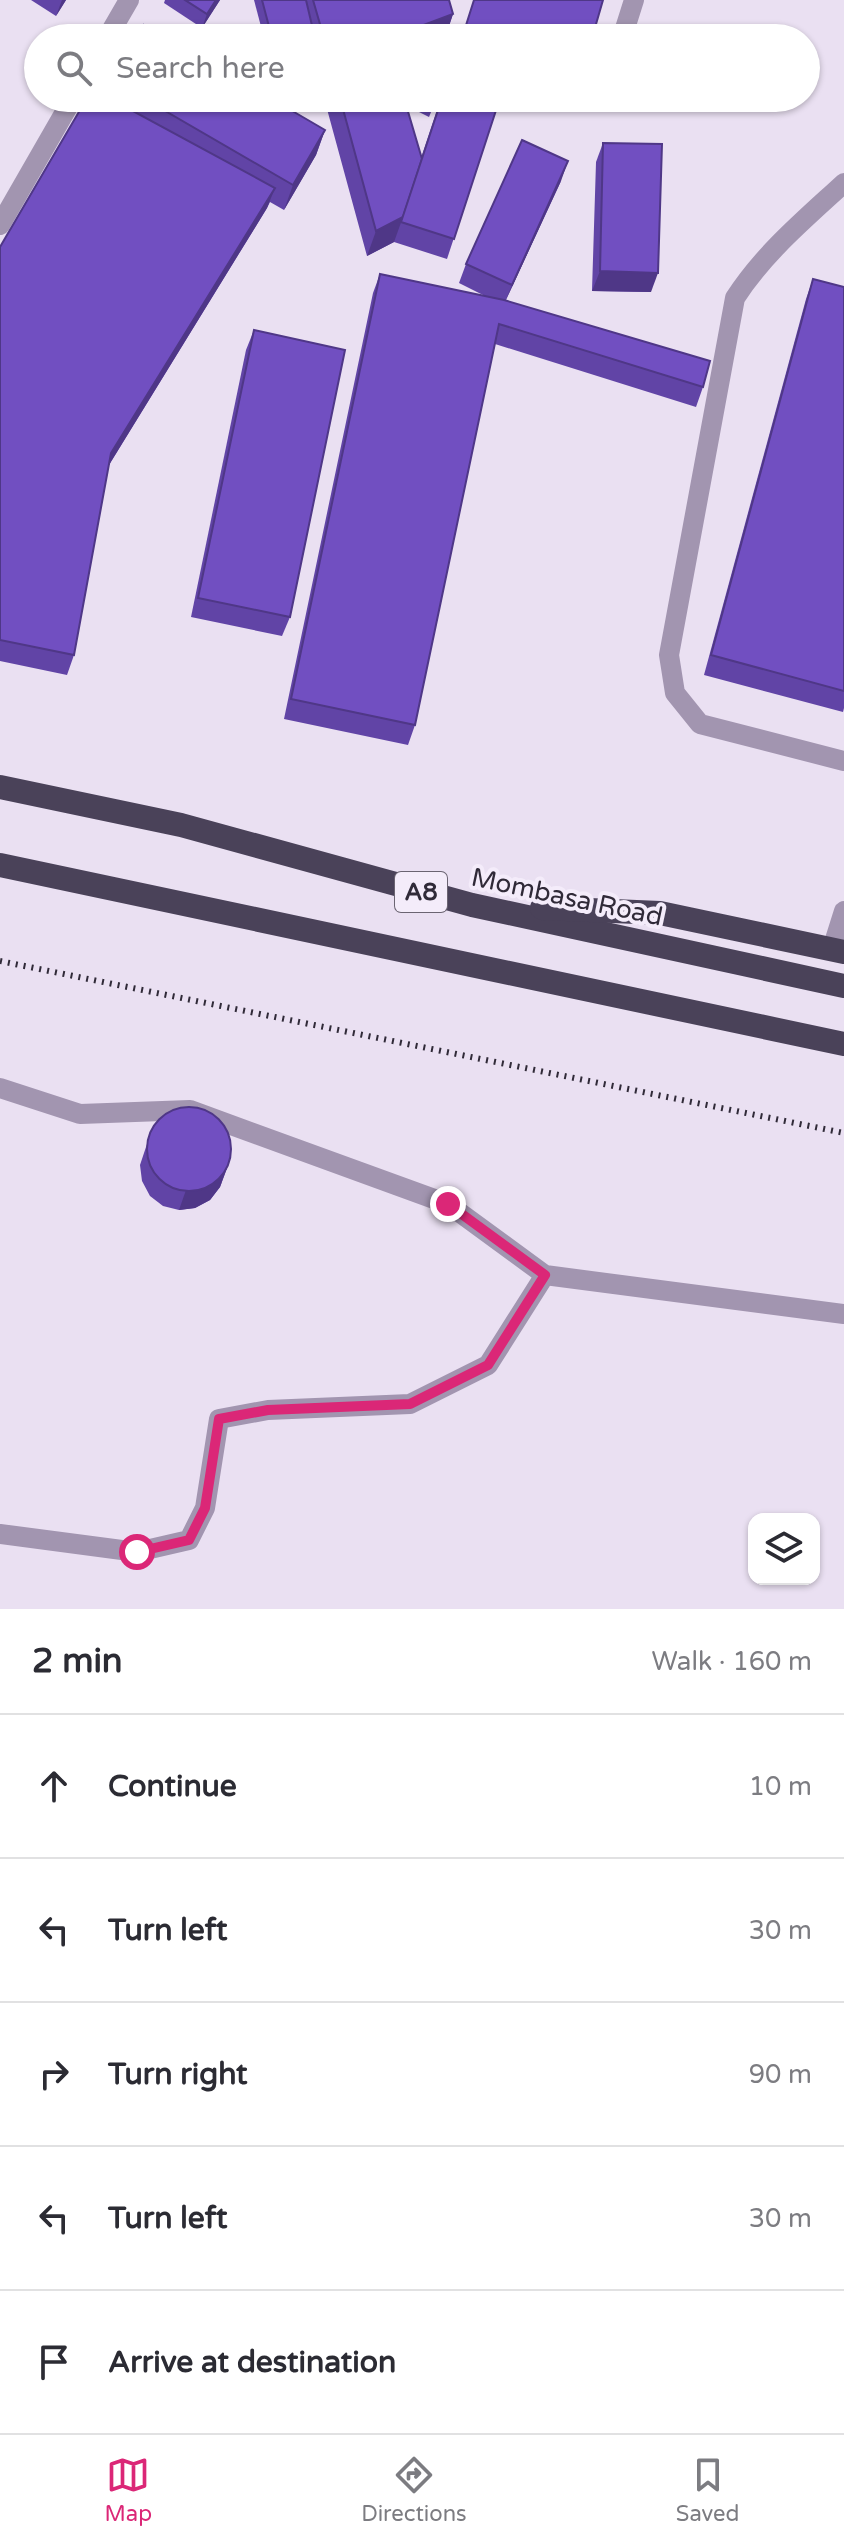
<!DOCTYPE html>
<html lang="en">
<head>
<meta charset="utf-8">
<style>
  :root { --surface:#fff; --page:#f7f7f7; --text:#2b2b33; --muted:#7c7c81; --line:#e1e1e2; --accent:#db2777 }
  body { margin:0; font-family:"Varela Round",sans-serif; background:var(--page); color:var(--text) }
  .controls { position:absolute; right:24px; bottom:24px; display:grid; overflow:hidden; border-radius:16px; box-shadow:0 2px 6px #0004 }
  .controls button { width:72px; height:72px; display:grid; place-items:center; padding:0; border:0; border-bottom:2px solid var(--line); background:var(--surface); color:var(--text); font:40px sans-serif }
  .stop { position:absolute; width:24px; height:24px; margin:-18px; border:6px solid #db2777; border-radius:50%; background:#fff }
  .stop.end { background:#db2777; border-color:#fff; box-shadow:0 2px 8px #0008 }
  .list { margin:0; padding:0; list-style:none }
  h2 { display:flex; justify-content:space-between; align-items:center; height:104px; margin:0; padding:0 32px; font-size:34px }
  h2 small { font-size:26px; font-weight:400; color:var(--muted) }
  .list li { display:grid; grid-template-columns:52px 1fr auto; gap:24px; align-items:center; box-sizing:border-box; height:144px; padding:0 32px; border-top:2px solid var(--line) }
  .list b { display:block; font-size:30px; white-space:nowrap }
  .list em { font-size:26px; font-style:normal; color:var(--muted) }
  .icon { flex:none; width:44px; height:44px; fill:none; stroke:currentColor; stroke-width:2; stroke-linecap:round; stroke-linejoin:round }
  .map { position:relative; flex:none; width:844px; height:1609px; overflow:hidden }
  .search { position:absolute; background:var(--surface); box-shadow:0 2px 6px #0004; left:24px; right:24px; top:24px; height:88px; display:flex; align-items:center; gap:20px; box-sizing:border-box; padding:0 28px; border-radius:44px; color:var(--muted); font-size:30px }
  .sheet { height:824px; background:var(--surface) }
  nav { display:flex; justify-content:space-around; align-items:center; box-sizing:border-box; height:112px; border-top:2px solid var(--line); background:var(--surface); font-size:22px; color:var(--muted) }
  nav a { display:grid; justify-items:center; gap:4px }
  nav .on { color:var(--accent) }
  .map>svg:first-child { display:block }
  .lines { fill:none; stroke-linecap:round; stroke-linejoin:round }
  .minor { stroke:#a295b0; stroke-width:20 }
  .highway { stroke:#4a4259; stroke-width:24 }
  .rail { stroke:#302a38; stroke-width:6; stroke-dasharray:2 6; stroke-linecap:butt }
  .wall { fill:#6144a6 }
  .shaded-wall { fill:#4f3787 }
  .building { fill:#714fc1; stroke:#4f3787; stroke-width:2 }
  .route { stroke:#db2777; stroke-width:10 }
  .labels { text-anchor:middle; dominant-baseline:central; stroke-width:8; stroke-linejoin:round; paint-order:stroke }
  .shield { fill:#f4ecfa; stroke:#6b6472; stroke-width:2 }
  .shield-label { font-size:24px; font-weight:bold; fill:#302a38 }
  .street-label { font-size:26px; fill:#302a38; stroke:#f4ecfa }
</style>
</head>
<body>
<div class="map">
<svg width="844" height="1609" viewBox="0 0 844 1609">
  <rect width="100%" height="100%" fill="#eae0f2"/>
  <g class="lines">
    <g class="minor">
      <path d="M107,38L129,0"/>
      <path d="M622,38L634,0"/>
      <path d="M844,183C805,219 764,253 735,298L669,655L675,693L700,724L844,761"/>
      <path d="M0,225L73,98"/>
      <path d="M832,949L844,911"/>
      <path d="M0,1088L80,1114L190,1110L448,1204L545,1275L844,1314"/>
      <path d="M0,1534L137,1552L189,1540L205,1508L219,1419L268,1410L410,1404L488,1365L545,1275"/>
    </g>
    <g class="highway">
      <path d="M0,787L181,825L472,905L844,986"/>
      <path d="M0,865L844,1044"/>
      <path d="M542,908L660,913L844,952"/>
    </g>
    <path class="rail" d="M0,961L844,1133"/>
  </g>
  <g class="wall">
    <path d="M31,0H66L56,16Z"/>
    <path d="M165,0H220L202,28L164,3Z"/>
    <path d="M254,0H449L453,14L445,38H264Z"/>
    <path d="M87,98H270L325,130L316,155L284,210L270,202L267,208L109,465L74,655L67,675L0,661V247Z"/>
    <path d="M324,98H404L421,158L441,98H500L447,259L394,242L367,256Z"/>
    <path d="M410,98H437L429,117L407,106Z"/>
    <path d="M540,98H574L570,108Z"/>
    <path d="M603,143L651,292L592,291L596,162Z"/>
    <path d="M561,181L506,300L703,387L696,407L495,344L415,725L408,745L284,719L373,293L380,274L485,296L459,283L466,264Z"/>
    <path d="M813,279L844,287V708L843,712L704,675L806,299Z"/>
    <path d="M254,330L290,617L282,636L191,617L246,350Z"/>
    <path d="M152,1129L227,1168L220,1187L210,1200L195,1208L179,1210L163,1206L150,1196L142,1181L140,1165Z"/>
  </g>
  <g class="shaded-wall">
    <path d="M62,0H66L56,16Z"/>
    <path d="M216,0H220L202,28L207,14Z"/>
    <path d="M453,14L445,38H389Z"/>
    <path d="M314,34L313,38H298Z"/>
    <path d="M325,130L316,155L284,210L293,185Z"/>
    <path d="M568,161L561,181L504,304L512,285Z"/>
    <path d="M275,188L267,208L104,473L111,453Z"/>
    <path d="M403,217L394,242L367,256L376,231Z"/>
    <path d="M600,271L658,273L651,292L592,291Z"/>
    <path d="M227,1168L220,1187L210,1200L195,1208L179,1210L186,1190Z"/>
  </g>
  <g class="building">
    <path d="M185,0H216L207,14Z"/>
    <path d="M262,0H306L314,34L298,38H272Z"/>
    <path d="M313,0H449L453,14L389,38H324Z"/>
    <path d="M474,0H603L592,38H462Z"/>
    <path d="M144,25L166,38H137Z"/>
    <path d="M87,98H109L275,188L111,453L74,655L0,640V247Z"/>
    <path d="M143,98H270L325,130L293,185Z"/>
    <path d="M340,98H404L422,159L403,217L376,231Z"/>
    <path d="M410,98H437L431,110L410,100Z"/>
    <path d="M442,98H500L454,239L401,222Z"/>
    <path d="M522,140L568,161L512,285L466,264Z"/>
    <path d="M603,143L662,144L658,273L600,271Z"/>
    <path d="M380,274L504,300L710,361L703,387L499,324L415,725L291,699Z"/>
    <path d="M813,279L844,287V691L711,655Z"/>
    <path d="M254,330L345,350L290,617L198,598Z"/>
    <circle cx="189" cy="1149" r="42"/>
  </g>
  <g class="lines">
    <path class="route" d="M137,1552L189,1540L205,1508L219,1419L268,1410L410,1404L488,1365L545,1275L448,1204"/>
  </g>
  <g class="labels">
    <rect class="shield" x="395" y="872" width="52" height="40" rx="6"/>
    <g class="shield-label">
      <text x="421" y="892">A8</text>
    </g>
    <g class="street-label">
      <text transform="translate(567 897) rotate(12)">Mombasa Road</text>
    </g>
  </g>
</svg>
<div class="controls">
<button><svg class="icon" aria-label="layers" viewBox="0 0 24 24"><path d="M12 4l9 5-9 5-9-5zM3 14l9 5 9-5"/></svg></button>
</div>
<div class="stop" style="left:137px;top:1552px"></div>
<div class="stop end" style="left:448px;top:1204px"></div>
<div class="search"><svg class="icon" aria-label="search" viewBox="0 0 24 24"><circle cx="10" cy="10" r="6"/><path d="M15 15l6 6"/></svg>Search here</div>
</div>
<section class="sheet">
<h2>2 min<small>Walk · 160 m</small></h2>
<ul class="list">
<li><svg class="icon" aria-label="ahead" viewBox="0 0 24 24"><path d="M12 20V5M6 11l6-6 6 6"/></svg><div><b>Continue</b></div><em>10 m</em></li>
<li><svg class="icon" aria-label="left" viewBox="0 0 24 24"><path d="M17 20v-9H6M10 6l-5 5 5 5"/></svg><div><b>Turn left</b></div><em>30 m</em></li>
<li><svg class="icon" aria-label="right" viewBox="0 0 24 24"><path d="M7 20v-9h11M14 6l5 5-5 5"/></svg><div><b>Turn right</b></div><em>90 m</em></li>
<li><svg class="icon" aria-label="left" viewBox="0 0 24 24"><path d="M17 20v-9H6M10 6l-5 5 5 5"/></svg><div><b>Turn left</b></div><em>30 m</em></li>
<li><svg class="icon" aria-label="arrive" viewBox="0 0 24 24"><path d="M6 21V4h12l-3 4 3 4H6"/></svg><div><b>Arrive at destination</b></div></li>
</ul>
</section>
<nav>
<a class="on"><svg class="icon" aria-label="map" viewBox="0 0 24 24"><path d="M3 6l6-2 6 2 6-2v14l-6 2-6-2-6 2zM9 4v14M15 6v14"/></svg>Map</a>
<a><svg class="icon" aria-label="directions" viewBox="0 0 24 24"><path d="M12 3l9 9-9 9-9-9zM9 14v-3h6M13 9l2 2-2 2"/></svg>Directions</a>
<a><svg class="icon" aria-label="saved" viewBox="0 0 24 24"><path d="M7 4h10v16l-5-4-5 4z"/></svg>Saved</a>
</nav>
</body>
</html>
